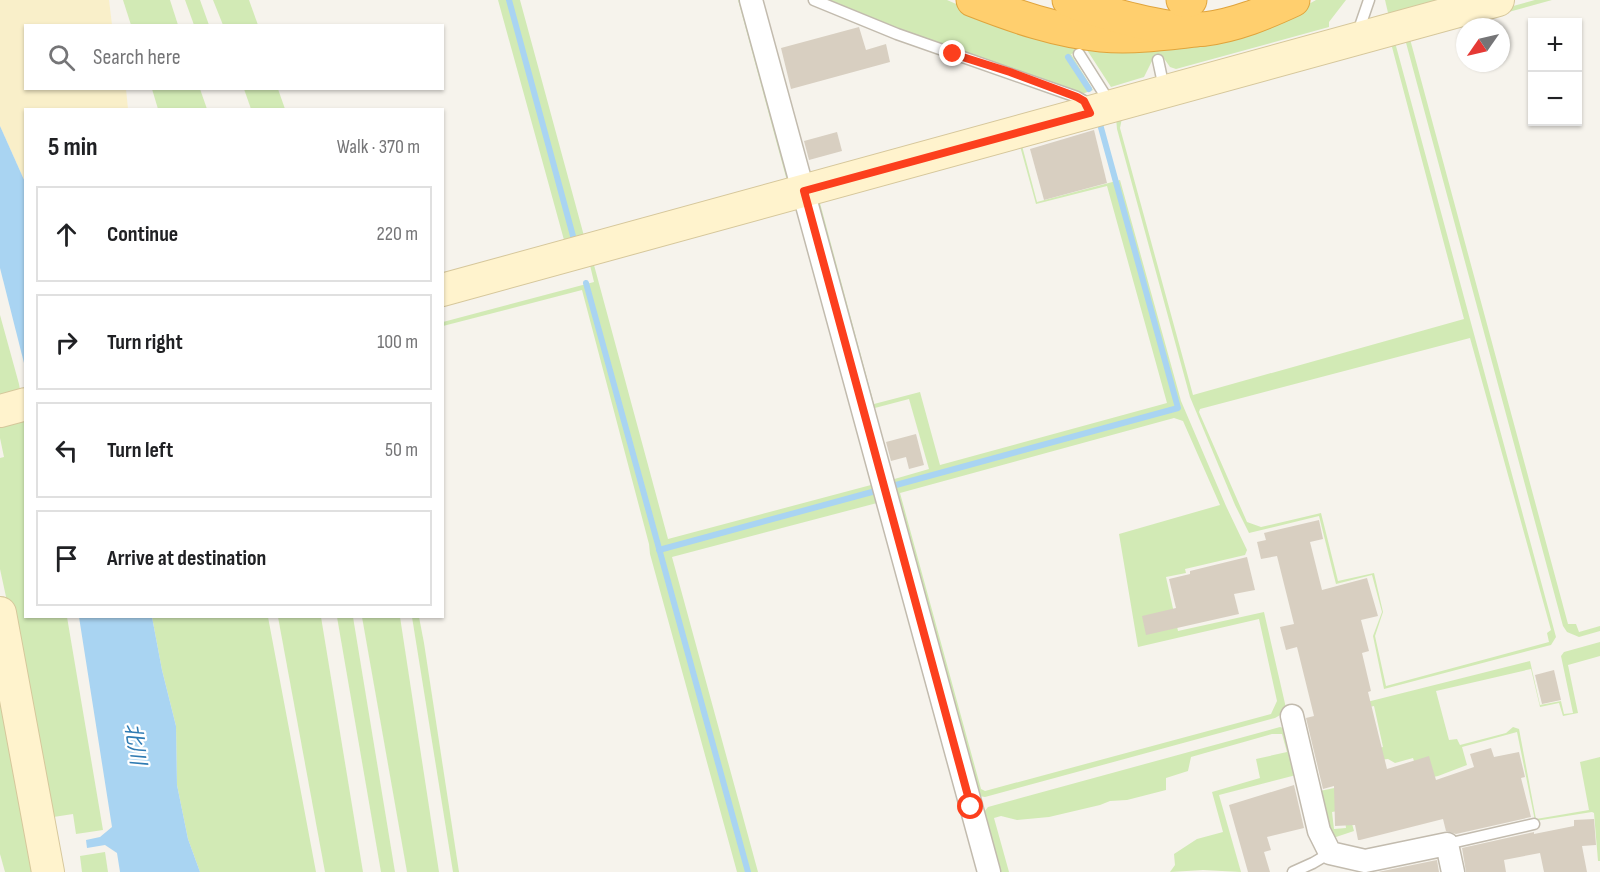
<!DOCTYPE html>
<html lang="en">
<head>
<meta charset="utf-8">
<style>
  :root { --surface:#fff; --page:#f2f2f2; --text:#202124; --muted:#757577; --line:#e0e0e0 }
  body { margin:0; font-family:"Sofia Sans Condensed","Noto Sans JP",sans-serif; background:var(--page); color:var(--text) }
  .controls { position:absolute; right:18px; top:18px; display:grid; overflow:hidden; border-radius:0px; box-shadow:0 2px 4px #0004 }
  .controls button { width:54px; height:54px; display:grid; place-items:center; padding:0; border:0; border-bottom:2px solid var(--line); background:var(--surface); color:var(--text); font:30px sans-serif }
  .compass { position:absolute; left:1456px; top:18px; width:54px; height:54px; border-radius:50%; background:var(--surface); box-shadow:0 2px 4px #0004; rotate:236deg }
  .stop { position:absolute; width:18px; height:18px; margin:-14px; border:4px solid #fc3f1d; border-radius:50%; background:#fff }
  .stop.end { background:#fc3f1d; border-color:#fff; box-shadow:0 2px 6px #0008 }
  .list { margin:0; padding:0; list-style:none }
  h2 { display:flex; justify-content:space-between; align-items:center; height:78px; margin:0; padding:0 24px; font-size:26px }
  h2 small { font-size:20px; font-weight:400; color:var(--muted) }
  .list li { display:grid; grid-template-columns:39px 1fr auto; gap:18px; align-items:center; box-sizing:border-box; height:96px; margin:0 12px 12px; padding:0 12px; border:2px solid var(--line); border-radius:0px }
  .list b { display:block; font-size:22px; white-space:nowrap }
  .list em { font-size:20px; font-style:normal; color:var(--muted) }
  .icon { flex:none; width:33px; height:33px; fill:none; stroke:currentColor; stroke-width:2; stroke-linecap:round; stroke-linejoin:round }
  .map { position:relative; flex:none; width:1600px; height:872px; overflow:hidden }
  .search { position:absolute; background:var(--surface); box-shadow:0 2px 4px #0004; left:24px; top:24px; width:420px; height:66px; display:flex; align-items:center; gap:15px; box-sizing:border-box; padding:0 21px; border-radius:0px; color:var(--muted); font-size:22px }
  .panel { position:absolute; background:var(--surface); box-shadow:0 2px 4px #0004; left:24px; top:108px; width:420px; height:510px; border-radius:0px }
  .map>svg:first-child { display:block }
  .green { fill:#d2eab5; fill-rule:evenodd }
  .sand { fill:#f9efc9 }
  .water { fill:#a9d4f2 }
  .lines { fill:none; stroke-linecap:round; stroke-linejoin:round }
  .stream { stroke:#a9d4f2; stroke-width:6 }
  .building { fill:#d8cfc1 }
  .lane-casing { stroke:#c2bbae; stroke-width:13 }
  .street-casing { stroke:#c2bbae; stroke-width:25 }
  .secondary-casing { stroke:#d6c79b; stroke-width:34 }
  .highway-casing { stroke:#e0a43c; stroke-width:35 }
  .lane { stroke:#fff; stroke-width:10 }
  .street { stroke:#fff; stroke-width:22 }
  .secondary { stroke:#fff3cd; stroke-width:32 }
  .highway { stroke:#ffcf6e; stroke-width:33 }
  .route { stroke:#fc3f1d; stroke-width:8 }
  .labels { text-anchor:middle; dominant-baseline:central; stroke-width:4.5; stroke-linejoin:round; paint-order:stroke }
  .water-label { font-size:21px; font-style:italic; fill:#2e7ab2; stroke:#fff }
</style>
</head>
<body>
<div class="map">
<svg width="1600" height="872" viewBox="0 0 1600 872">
  <rect width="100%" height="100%" fill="#f6f3ec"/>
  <g class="green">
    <path d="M123,0H170L178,25H131Z"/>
    <path d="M185,0H200L209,25H194Z"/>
    <path d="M213,0H249L258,25H223Z"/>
    <path d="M498,0H520L584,236L787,181L738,0H744L794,180L443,280V273L564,240Z"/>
    <path d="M825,0H947L986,17L1026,30L1307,5L1316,0H1346L1329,22V27L1176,69L1170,67L1163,57L1153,59L1144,77L1111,87L1087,50L1071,54L1093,90L1082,94L899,30Z"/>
    <path d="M1385,0H1463L1389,17Z"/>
    <path d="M1535,0H1552L1410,39L1568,624H1576L1579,632L1600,626V631L1579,637L1567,632L1563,626L1405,39L1408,35Z"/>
    <path d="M1377,42H1391L1396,46L1556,637L1551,645L1384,689L1373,636L1382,612L1372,575L1336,584L1319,516L1249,533L1235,505L1190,397L1117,129L1116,118L1118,114ZM1377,46L1392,47L1464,319L1193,395L1120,128L1122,118L1156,107ZM1470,338L1551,630L1547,633L1549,642L1386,686L1375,636L1383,612L1374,573L1338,581L1321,513L1261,527L1247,522L1199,412L1200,409Z"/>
    <path d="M152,89H200L207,109H158Z"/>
    <path d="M244,89H278L285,109H251Z"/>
    <path d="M1021,142L1037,202L1120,180L1181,401L1226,506L1247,550L1245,555L1185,569L1186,573L1166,577L1178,631L1264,612L1286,708L1282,714L1275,718L985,797L979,796L891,480L929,469L909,399L871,409L815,199ZM1020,146L1036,204L1107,186L1167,403L940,465L920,392L874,404L820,203L823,199ZM1174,418L1183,421L1220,505L1119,534L1138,647L1259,619L1277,701L1271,714L985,791L981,789L900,493Z"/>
    <path d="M798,204L877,503L672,557L758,872H737L650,554L649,544L582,290L443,326V322L594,282L589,261ZM796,208L871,485L668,539L594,265Z"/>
    <path d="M0,315L19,384L25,419L26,616L67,617L103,830L76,834L73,814L47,818L16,643L0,569V458L4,457L0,438Z"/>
    <path d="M152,617H268L316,872H200L188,839L177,785L176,726L162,670Z"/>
    <path d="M278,617H321L363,872H325Z"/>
    <path d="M337,617H353L395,872H381Z"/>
    <path d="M362,617H400L439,872H407Z"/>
    <path d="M412,617H419L424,643L459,872H453Z"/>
    <path d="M1600,642V656L1568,665L1578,713L1563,716L1559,703L1540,707L1531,669L1436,691L1449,740L1457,739L1460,745L1506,733L1513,727L1519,729L1536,819L1589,810L1580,762L1600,757V861H1598L1594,813L1592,812L1535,821L1517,732L1462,747L1467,765L1438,776L1420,780L1413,758L1395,763L1388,759L1379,760L1374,749L1383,747L1374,706L1348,712L1347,707L1530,661L1540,705L1561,701L1564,714L1573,713L1561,656L1564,652Z"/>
    <path d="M0,657L39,872H5L0,854Z"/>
    <path d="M1280,727L1287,729L1300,774L1219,795L1241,872L1203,870L1170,872L1175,865L1174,854L1197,839L1223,832L1212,792L1260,778L1256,759L1287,752L1282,734H1272L1191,757L1188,771L1166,778V790L1127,800L1110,801L1100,805L1049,817L1017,820L1001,816L994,818L1009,872H997L984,812L988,807Z"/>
    <path d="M1339,787L1343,810L1332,812L1334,829L1346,828L1345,820H1351L1354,831L1333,838L1315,792Z"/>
    <path d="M105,852L108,872H82L80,856Z"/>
  </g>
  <path class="sand" d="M0,0H109L112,25L26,26V88L126,89L128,109L26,110L25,182L0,126Z"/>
  <g class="water">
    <path d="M0,126L25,182V367L0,268Z"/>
    <path d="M79,617H152L162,670L176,726L177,785L188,839L200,872H120L117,853L105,845L87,848L86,840L100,837L112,827Z"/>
  </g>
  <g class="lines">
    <g class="stream">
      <path d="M509,0L573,236"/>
      <path d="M1068,57L1089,89"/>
      <path d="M586,283L748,872"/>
      <path d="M896,485L1178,408L1100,124"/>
      <path d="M659,550L872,492"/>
    </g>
  </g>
  <g class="building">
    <path d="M859,27L866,50L886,44L890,62L791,89L781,48Z"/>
    <path d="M1094,130L1107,183L1044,200L1030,149Z"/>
    <path d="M837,132L842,151L809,160L804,141Z"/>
    <path d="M916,434L924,465L909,469L906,457L891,461L886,442Z"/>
    <path d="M1319,520L1323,539L1310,542L1322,590L1367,578L1378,616L1361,620L1369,651L1362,653L1371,691L1368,692L1387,769L1429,756L1436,780L1474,767L1470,754L1491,748L1494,757L1519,752L1525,777L1521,778L1531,817L1456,834L1446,831L1443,819L1360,840H1358L1355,825L1335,826L1334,786L1323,789L1306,718L1314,716L1297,647L1286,650L1280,627L1294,624L1277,556L1261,559L1257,542L1266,540L1264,533Z"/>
    <path d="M1247,557L1255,590L1234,594L1239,614L1146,635L1142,616L1176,608L1169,579L1190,574V571Z"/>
    <path d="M1554,670L1561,700L1542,704L1535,675Z"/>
    <path d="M1294,785L1304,828L1267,837L1271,850L1264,852L1270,872H1248L1229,805Z"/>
    <path d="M1594,819L1596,845L1582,846L1587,872H1544L1540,853L1504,860L1506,872H1466L1462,848L1534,832V834L1574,826V820Z"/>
    <path d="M1437,860L1439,872H1378Z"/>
  </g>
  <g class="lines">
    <g class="lane-casing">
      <g id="lane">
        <path d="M814,0L897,34L1077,97L1084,101L1088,110"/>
        <path d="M1357,35L1369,0"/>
        <path d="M1079,54L1110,103"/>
        <path d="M1158,60L1164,88"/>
        <path d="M1447,844L1534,824"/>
        <path d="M1293,872L1313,863L1330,853"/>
      </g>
    </g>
    <g class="street-casing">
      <g id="street">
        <path d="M751,0L989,872"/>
        <path d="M1292,716L1319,831L1330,853L1365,861L1447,844L1453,872"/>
      </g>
    </g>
    <g class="secondary-casing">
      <g id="secondary">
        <path d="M442,290L1498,0"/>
        <path d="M0,411L26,404"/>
        <path d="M0,613L48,872"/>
      </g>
    </g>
    <g class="highway-casing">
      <g id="highway">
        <path d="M973,0C1014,16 1057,31 1101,35C1135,38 1169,33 1203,29"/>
        <path d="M1069,0C1102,13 1171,33 1205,29C1236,25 1265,13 1293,0"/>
        <path d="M1183,0H1190"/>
      </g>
    </g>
    <use href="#lane" class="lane"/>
    <use href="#street" class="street"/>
    <use href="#secondary" class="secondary"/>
    <use href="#highway" class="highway"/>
  </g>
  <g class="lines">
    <path class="route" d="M953,54L1010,72L1077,97L1084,101L1090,113L804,191L971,807"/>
  </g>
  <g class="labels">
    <g class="water-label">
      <text transform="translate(135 744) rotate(81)">北川</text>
    </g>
  </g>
</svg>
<div class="controls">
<button>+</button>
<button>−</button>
</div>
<svg class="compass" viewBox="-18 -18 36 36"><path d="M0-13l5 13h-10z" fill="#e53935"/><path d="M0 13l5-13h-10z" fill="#757577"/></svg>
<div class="stop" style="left:971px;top:807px"></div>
<div class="stop end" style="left:953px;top:54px"></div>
<div class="search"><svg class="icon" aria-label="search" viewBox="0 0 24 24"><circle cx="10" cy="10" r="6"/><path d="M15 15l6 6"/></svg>Search here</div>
<section class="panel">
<h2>5 min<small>Walk · 370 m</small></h2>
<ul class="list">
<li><svg class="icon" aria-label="ahead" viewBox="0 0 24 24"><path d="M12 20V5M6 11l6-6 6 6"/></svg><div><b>Continue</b></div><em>220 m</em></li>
<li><svg class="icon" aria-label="right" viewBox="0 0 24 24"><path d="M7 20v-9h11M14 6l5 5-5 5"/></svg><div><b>Turn right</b></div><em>100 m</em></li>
<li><svg class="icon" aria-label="left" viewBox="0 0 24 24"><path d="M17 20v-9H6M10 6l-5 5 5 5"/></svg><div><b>Turn left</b></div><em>50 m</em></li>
<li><svg class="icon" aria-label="arrive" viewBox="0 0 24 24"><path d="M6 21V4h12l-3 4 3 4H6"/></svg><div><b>Arrive at destination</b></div></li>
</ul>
</section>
</div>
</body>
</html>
